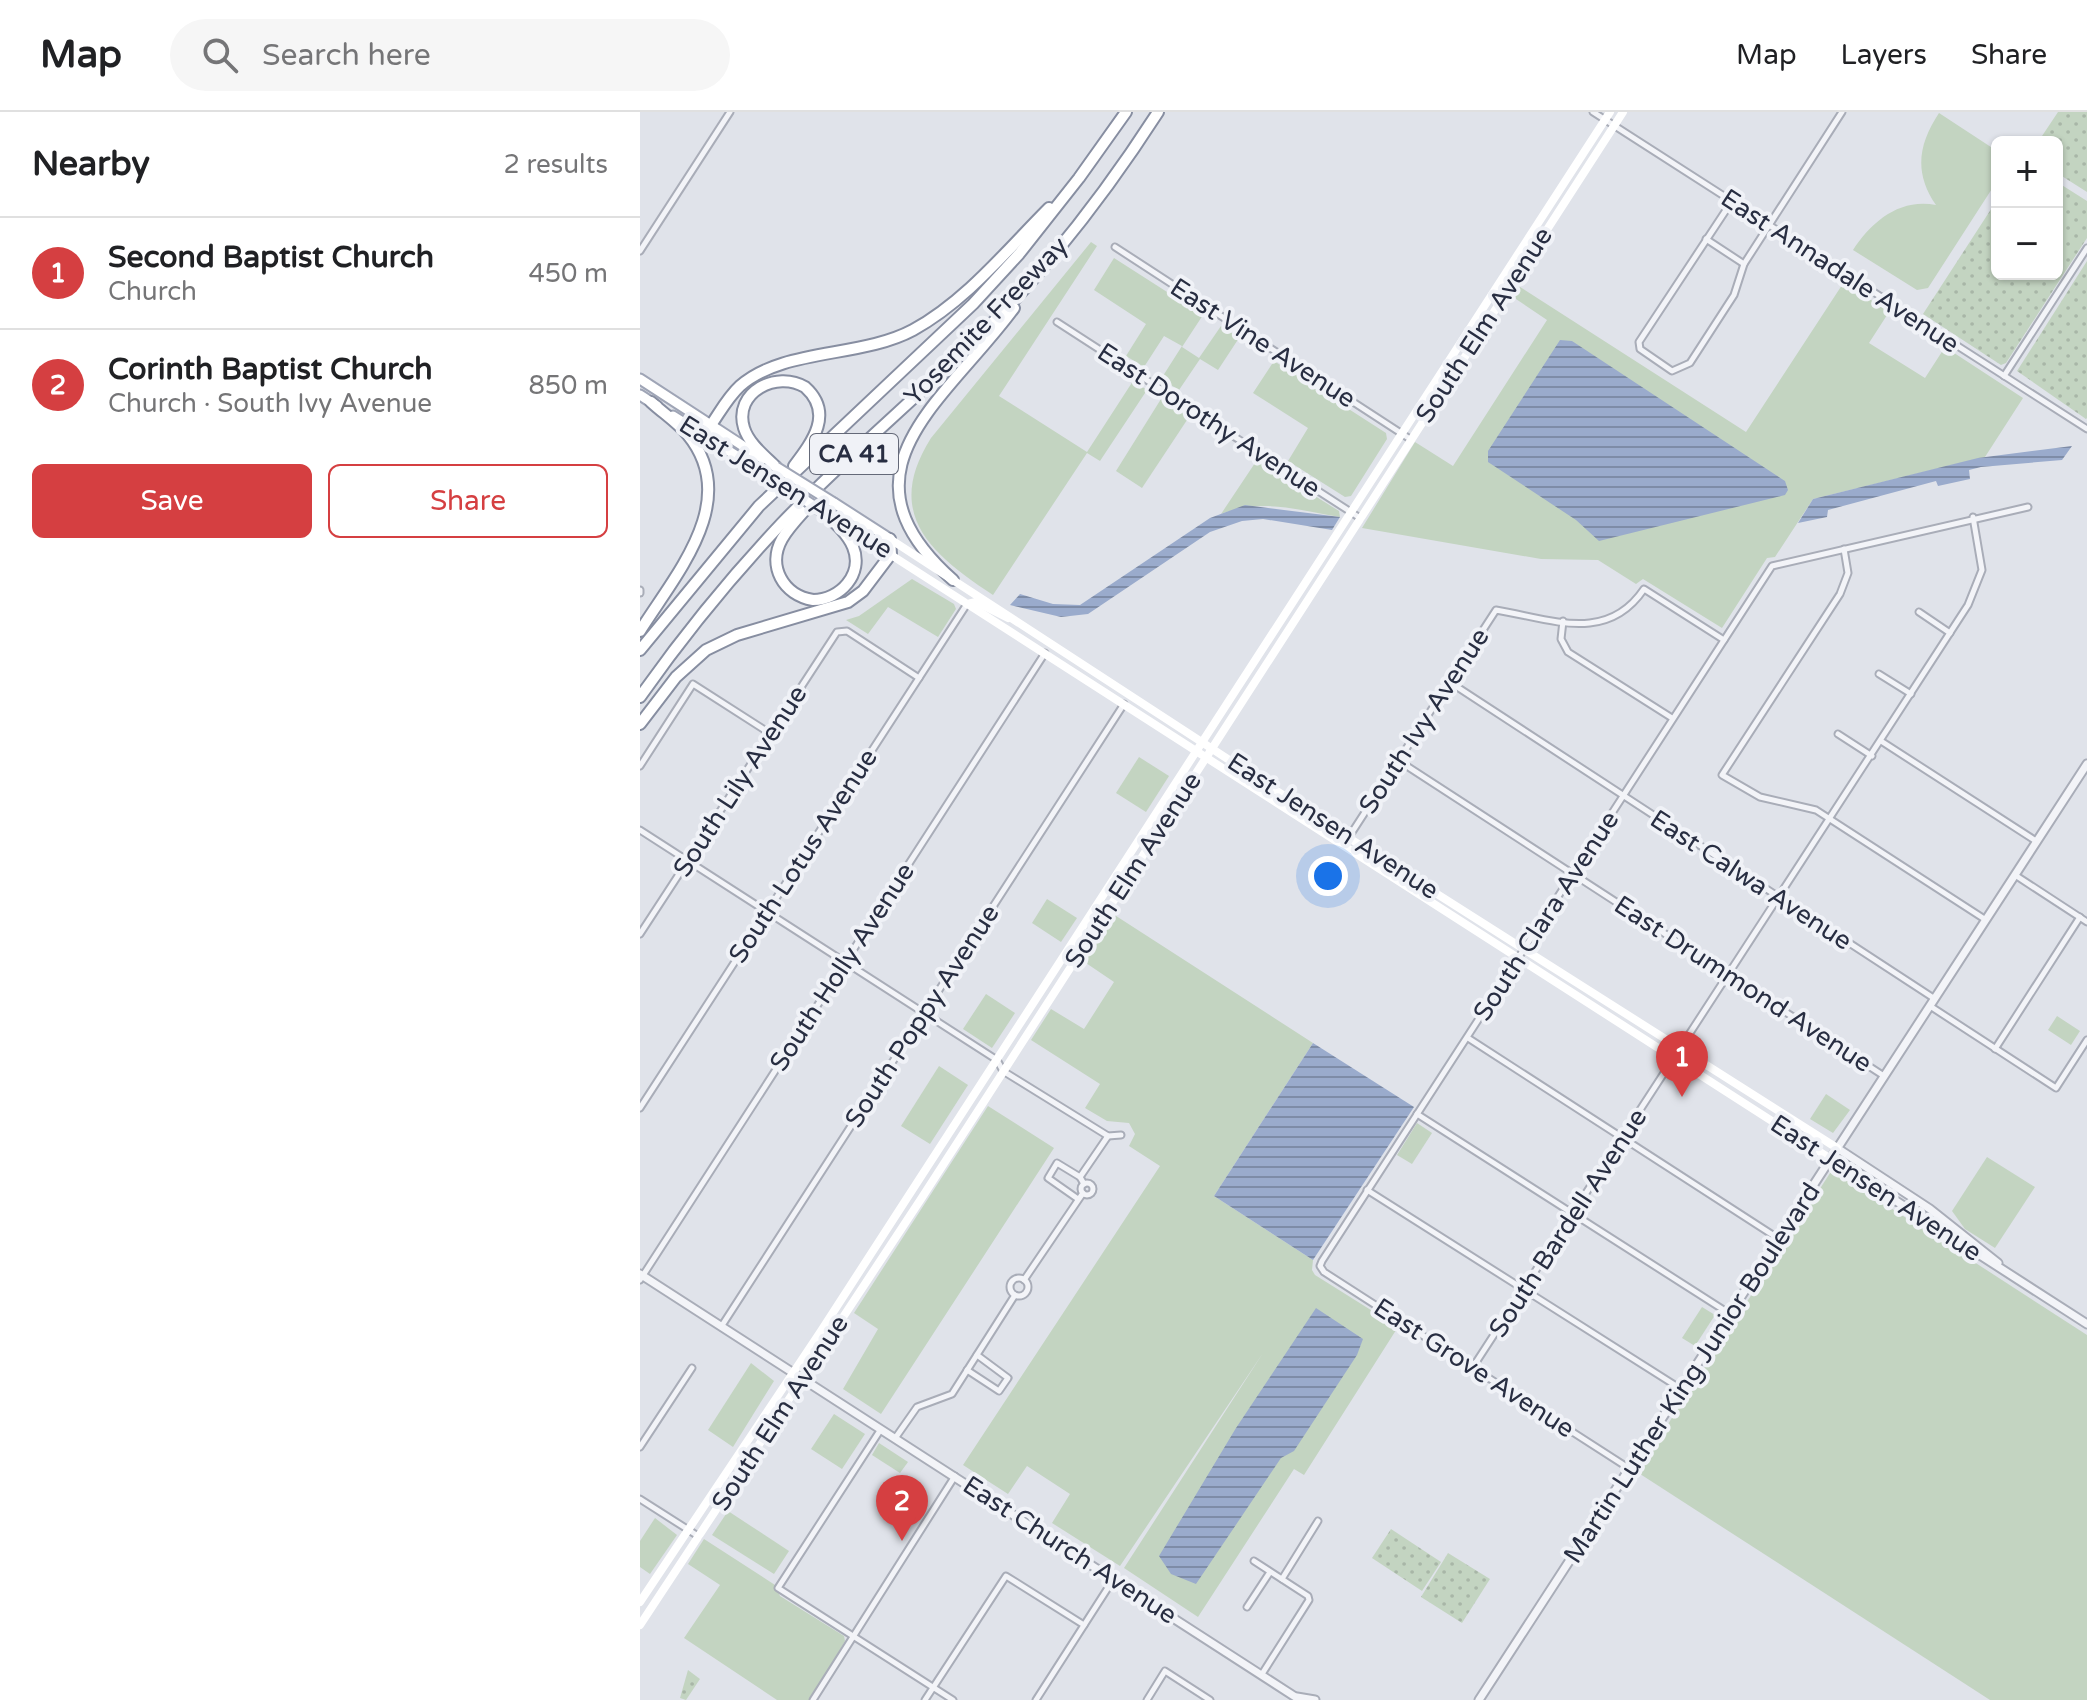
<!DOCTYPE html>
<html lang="en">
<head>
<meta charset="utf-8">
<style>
  :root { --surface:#fff; --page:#f6f6f6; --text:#202124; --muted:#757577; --line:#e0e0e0; --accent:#d53f41 }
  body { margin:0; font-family:"Varela Round",sans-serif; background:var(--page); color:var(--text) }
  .controls { position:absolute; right:24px; top:24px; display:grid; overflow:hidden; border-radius:12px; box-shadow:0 2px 6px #0004 }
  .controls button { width:72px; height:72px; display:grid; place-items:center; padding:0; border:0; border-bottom:2px solid var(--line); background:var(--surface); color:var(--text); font:40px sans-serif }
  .you { position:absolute; left:688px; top:764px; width:28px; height:28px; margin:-20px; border:6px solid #fff; border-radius:50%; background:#1a73e8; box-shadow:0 0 0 12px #1a73e833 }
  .badge { display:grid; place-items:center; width:52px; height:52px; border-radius:50%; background:var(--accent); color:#fff; font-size:26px; font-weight:700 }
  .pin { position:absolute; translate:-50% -66px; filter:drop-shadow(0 2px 4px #0008) }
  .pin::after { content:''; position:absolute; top:42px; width:28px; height:24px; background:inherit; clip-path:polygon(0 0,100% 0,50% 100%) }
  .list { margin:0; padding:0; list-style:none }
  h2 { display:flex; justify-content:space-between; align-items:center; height:104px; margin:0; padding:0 32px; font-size:34px }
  h2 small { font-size:26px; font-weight:400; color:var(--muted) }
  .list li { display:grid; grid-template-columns:52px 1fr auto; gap:24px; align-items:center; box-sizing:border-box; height:112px; padding:0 32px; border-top:2px solid var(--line) }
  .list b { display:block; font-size:30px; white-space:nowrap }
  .list p { margin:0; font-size:26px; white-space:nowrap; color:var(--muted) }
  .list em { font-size:26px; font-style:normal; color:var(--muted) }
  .actions { display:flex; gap:16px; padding:24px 32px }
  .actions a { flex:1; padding:18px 0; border:2px solid var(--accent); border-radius:12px; text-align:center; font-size:28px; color:var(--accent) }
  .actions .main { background:var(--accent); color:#fff }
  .icon { flex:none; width:44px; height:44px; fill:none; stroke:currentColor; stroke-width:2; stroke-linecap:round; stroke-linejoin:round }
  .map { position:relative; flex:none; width:1447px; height:1588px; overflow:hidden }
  header { display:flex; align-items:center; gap:48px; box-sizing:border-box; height:112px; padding:0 40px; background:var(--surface); border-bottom:2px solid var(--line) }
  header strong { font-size:38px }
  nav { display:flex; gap:44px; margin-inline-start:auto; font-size:28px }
  .search { width:560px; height:72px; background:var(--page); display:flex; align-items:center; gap:20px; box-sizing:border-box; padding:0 28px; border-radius:44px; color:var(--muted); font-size:30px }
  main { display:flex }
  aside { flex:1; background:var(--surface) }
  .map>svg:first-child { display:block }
  .green { fill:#c3d4c1 }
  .park { fill:url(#park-dots) }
  .water { fill:url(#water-rules) }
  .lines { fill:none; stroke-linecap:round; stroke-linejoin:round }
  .minor-casing { stroke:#a9adb8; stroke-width:9 }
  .tertiary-casing { stroke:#a9adb8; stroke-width:11 }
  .primary-casing { stroke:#9fa5b6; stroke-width:13 }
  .motorway-casing { stroke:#878ea1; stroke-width:14 }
  .minor { stroke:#f3f4f8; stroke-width:5 }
  .tertiary { stroke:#f3f4f8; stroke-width:7 }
  .secondary { stroke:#fff; stroke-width:8 }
  .primary { stroke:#fff; stroke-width:9 }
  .motorway { stroke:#fff; stroke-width:10 }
  .primary-bridge-casing { stroke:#9fa5b6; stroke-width:13; stroke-linecap:butt }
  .primary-bridge { stroke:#fff; stroke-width:9 }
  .labels { text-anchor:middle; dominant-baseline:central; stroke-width:8; stroke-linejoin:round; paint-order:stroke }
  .shield { fill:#f0f2f7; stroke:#646978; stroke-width:2 }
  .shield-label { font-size:24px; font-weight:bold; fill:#282e42 }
  .street-label { font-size:26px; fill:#282e42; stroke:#f0f2f7 }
</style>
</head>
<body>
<header>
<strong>Map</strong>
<div class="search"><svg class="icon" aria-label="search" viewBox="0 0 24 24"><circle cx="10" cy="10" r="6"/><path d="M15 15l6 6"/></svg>Search here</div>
<nav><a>Map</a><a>Layers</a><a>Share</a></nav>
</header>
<main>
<aside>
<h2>Nearby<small>2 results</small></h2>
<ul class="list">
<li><span class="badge">1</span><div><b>Second Baptist Church</b><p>Church</p></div><em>450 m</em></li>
<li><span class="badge">2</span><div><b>Corinth Baptist Church</b><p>Church · South Ivy Avenue</p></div><em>850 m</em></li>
</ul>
<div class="actions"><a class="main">Save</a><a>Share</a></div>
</aside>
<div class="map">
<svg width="1447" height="1588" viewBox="0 0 1447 1588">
  <defs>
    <pattern id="park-dots" width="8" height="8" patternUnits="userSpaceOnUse" patternTransform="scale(2)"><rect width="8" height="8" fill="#c3d4c1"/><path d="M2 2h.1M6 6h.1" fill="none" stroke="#a8b6a7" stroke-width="1.8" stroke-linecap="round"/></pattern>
    <pattern id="water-rules" width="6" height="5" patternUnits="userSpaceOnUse" patternTransform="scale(2)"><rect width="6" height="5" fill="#9aabcc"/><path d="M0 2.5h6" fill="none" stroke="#7e8ca7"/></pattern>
  </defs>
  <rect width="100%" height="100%" fill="#e0e3ea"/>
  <g class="green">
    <path d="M1299,1L1357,39V69L1288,176L1277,178L1213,138C1232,109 1260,86 1296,93C1274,61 1278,33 1299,1Z"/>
    <path d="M451,130L457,134L359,284L447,340L493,269L507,278L460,349L447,341L353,483C291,442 243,402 291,326Z"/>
    <path d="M474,146L563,203L542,235L559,246L581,214L599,226L578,258L560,247L539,278L521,267L542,234L524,224L504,255L486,244L506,212L454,178Z"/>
    <path d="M1204,170L1249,200L1229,231L1285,266L1305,235L1383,286L1345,345L1173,387L1135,445L1127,446L1082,516L1003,467L996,472L958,448L901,447L722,416L775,330L813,354L907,208L870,183L877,173L1106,320Z"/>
    <path d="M634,249L746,321L747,327L711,384L705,385L648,349L668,316L613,281Z"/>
    <path d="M521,287L549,305L502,376L476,359Z"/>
    <path d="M617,348L699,399L700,405C657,398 623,386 581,402Z"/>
    <path d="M272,467L314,492L316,497L298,525L248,495L228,522L206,508L219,504Z"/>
    <path d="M499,645L529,664L506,700L476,681Z"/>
    <path d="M407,787L437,806L421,830L392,811Z"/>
    <path d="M473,802L673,931L574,1084L673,1148L672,1158L675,1163L758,1215L664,1363L654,1357L558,1505L484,1456L623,1241L480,1454L412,1411L430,1382L387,1354L368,1382L323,1353L520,1054L489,1034L495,1022L489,1011L467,1009L445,996L460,972L391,928L411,897L444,917L474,870L443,849Z"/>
    <path d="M346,882L375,901L352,936L323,917Z"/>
    <path d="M1417,904L1440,919L1431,933L1408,918Z"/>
    <path d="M299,954L328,973L290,1032L261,1014Z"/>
    <path d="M1186,982L1210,998L1193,1021L1170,1007Z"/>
    <path d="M348,994L414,1036L241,1302L203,1277L238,1217L214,1201Z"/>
    <path d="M777,1011L792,1021L772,1052L757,1043Z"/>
    <path d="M1347,1045L1395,1075L1355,1136L1325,1117L1312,1099Z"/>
    <path d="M1192,1058L1447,1223V1588H1350L997,1360Z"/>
    <path d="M1062,1195L1075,1203L1055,1234L1042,1226Z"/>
    <path d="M111,1251L134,1269L93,1335L68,1318Z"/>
    <path d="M194,1302L225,1322L202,1357L171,1337Z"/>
    <path d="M239,1331L268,1350L260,1361L232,1343Z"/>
    <path d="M88,1399L149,1439L134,1462L72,1423Z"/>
    <path d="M15,1406L37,1423L10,1462L0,1455V1429Z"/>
    <path d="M64,1427L135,1473L140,1484L204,1524L205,1529L171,1588H137L44,1526L80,1473L48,1452Z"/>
  </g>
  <g class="park">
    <path d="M1418,0H1447V80L1417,61V30H1398Z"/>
    <path d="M1417,70L1447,89V126L1366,251L1361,253L1283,202L1357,88V162H1417Z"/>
    <path d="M1447,149V306L1446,307L1377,259Z"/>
    <path d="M751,1417L801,1450L782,1479L732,1446Z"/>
    <path d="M808,1441L850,1467L822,1511L781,1485Z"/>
    <path d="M48,1558L60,1567L46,1588L40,1586Z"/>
  </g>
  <g class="water">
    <path d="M920,228L932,229L1145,369L1148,378L1145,383L959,429L936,408L848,350V339Z"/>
    <path d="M1432,334L1422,348L1341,355L1329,358L1330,367L1298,374L1296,369L1188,398L1187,405L1158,411L1173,387L1338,346Z"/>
    <path d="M605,393L700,405L692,418L623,407L602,409L570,420L448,502L421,505L370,493L380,482L413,492L440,493L570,406Z"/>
    <path d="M673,931L774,995L673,1148L574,1084Z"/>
    <path d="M676,1196L723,1227L717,1243L654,1339L641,1346L556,1472L531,1462L519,1444L596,1316Z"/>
  </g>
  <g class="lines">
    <g class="minor-casing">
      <g id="minor">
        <path d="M953,0L1447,317"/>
        <path d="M1092,89L999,230L1000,237L1032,259L1050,251L1094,183L1104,152L1202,0"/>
        <path d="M1066,127L1104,152"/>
        <path d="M475,135L770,327"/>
        <path d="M0,139L90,0"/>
        <path d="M417,210L720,406"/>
        <path d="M1364,264L1447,136"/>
        <path d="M1204,437L1208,461L1200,482L1082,663L1120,685L1176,698L1346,808"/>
        <path d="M0,478V481"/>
        <path d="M1279,500L1310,521"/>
        <path d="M923,509L921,527L928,540L1032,606"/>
        <path d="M1239,562L1271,582"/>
        <path d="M808,569L1295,887"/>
        <path d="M1198,622L1232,644"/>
        <path d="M1241,629L1396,729"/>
        <path d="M759,649L1244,964"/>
        <path d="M0,654L53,572L131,622"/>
        <path d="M0,718L357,948L363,959L468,1024L481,1023"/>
        <path d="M707,728L856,498C911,507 967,532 1004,477L1084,528"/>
        <path d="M1375,763L1447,810"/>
        <path d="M0,822L197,520L207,519L279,566"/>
        <path d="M1290,894L1416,976L1447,928"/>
        <path d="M828,926L1139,1127"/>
        <path d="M1355,937L1440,805"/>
        <path d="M0,996L327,492"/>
        <path d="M777,1002L1090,1202"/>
        <circle cx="447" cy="1077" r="6"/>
        <path d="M444,1072L440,1065L468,1024"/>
        <path d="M727,1078L1041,1277"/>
        <path d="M438,1087L408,1066L417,1051L440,1065"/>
        <circle cx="379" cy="1175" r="9"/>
        <path d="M0,1168L405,541"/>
        <path d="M384,1168L443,1081"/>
        <path d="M81,1215L484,592"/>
        <path d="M833,1255L1328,493L1342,458L1333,405"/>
        <path d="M327,1258L359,1279L368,1266L337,1243"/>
        <path d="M241,1317L138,1476L313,1588"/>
        <path d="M256,1325L277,1295L312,1282L375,1183"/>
        <path d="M0,1335L52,1256"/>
        <path d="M990,1357L684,1160L680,1154L682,1149L1132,454L1388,395"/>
        <path d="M0,1387L58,1424"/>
        <path d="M614,1449L668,1484L669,1488L622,1562"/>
        <path d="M642,1467L678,1409"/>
        <path d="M607,1495L630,1460"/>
        <path d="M173,1588L315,1364"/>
        <path d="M285,1588L366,1464L444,1513"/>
        <path d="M396,1588L473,1468"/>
        <path d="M507,1588L525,1559L570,1588"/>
      </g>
    </g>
    <g class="tertiary-casing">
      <g id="tertiary">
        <path d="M1197,1036L1290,1097L1358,1151"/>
        <path d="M1191,1047L1447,1212"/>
        <path d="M0,1162L660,1588"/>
        <path d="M657,1585L675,1588"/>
        <path d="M839,1588L1447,652"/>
      </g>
    </g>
    <g class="primary-casing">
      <g id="primary">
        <path d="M0,267L123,347"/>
        <path d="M0,283L17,294"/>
        <path d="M33,304L127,363"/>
        <path d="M194,391L250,427"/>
      </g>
    </g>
    <g class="motorway-casing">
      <g id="motorway">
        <path d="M73,329L71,313C80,300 88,285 100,274C143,236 221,246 273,218C326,189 367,138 409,96"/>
        <path d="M136,355C125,344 109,332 104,316C93,280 137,258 165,275C194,301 173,329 154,354"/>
        <path d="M174,388C164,400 150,413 142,427C127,454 143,483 173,488C200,488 224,462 213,435C207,421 194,410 183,400"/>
        <path d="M313,468C190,359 305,290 374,196"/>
        <path d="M0,519C35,463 102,389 48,323C38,311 23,301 11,290"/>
        <path d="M0,538L119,394L333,192L379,142L439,66L486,0"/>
        <path d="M0,585C43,524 90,466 142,411C213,337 294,272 366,197C423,136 473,70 518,0"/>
        <path d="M0,612L36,565L66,538L97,523L208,490L223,479L251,442L250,427"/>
      </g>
    </g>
    <use href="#minor" class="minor"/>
    <use href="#tertiary" class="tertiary"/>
    <g class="secondary">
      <path d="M195,407L1191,1047"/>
      <path d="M250,427L709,726L1197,1036"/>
      <path d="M327,492L336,490L368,506"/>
      <path d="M0,1490L181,1219L970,0"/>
      <path d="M0,1513L281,1087L983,0"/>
    </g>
    <use href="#primary" class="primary"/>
    <use href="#motorway" class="motorway"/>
    <g class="primary-bridge-casing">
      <g id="primary-bridge">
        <path d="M136,355L194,391"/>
        <path d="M127,363L183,400"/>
      </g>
    </g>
    <use href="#primary-bridge" class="primary-bridge"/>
  </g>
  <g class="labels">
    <rect class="shield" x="170" y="322" width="88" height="40" rx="6"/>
    <g class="shield-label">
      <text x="214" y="342">CA 41</text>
    </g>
    <g class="street-label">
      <text transform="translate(1200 159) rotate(33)">East Annadale Avenue</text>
      <text transform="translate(346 209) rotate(-46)">Yosemite Freeway</text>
      <text transform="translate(844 213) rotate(-57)">South Elm Avenue</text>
      <text transform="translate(623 231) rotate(33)">East Vine Avenue</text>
      <text transform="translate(569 308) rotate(33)">East Dorothy Avenue</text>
      <text transform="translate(146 375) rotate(32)">East Jensen Avenue</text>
      <text transform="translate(784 609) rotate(-57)">South Ivy Avenue</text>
      <text transform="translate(100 669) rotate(-57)">South Lily Avenue</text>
      <text transform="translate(693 714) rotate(33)">East Jensen Avenue</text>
      <text transform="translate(163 744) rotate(-57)">South Lotus Avenue</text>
      <text transform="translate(493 758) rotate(-57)">South Elm Avenue</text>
      <text transform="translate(1111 768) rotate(33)">East Calwa Avenue</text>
      <text transform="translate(906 804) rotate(-57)">South Clara Avenue</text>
      <text transform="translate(202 855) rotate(-57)">South Holly Avenue</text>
      <text transform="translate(1103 872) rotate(33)">East Drummond Avenue</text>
      <text transform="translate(282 904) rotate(-57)">South Poppy Avenue</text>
      <text transform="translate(1236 1076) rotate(33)">East Jensen Avenue</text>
      <text transform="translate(928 1111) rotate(-57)">South Bardell Avenue</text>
      <text transform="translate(834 1256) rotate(33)">East Grove Avenue</text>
      <text transform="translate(1052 1261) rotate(-57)">Martin Luther King Junior Boulevard</text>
      <text transform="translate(140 1301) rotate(-57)">South Elm Avenue</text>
      <text transform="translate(430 1438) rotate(33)">East Church Avenue</text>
    </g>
  </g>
</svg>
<div class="controls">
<button>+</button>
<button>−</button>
</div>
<div class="you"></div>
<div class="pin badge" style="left:1042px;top:985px">1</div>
<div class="pin badge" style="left:262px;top:1429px">2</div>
</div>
</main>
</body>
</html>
